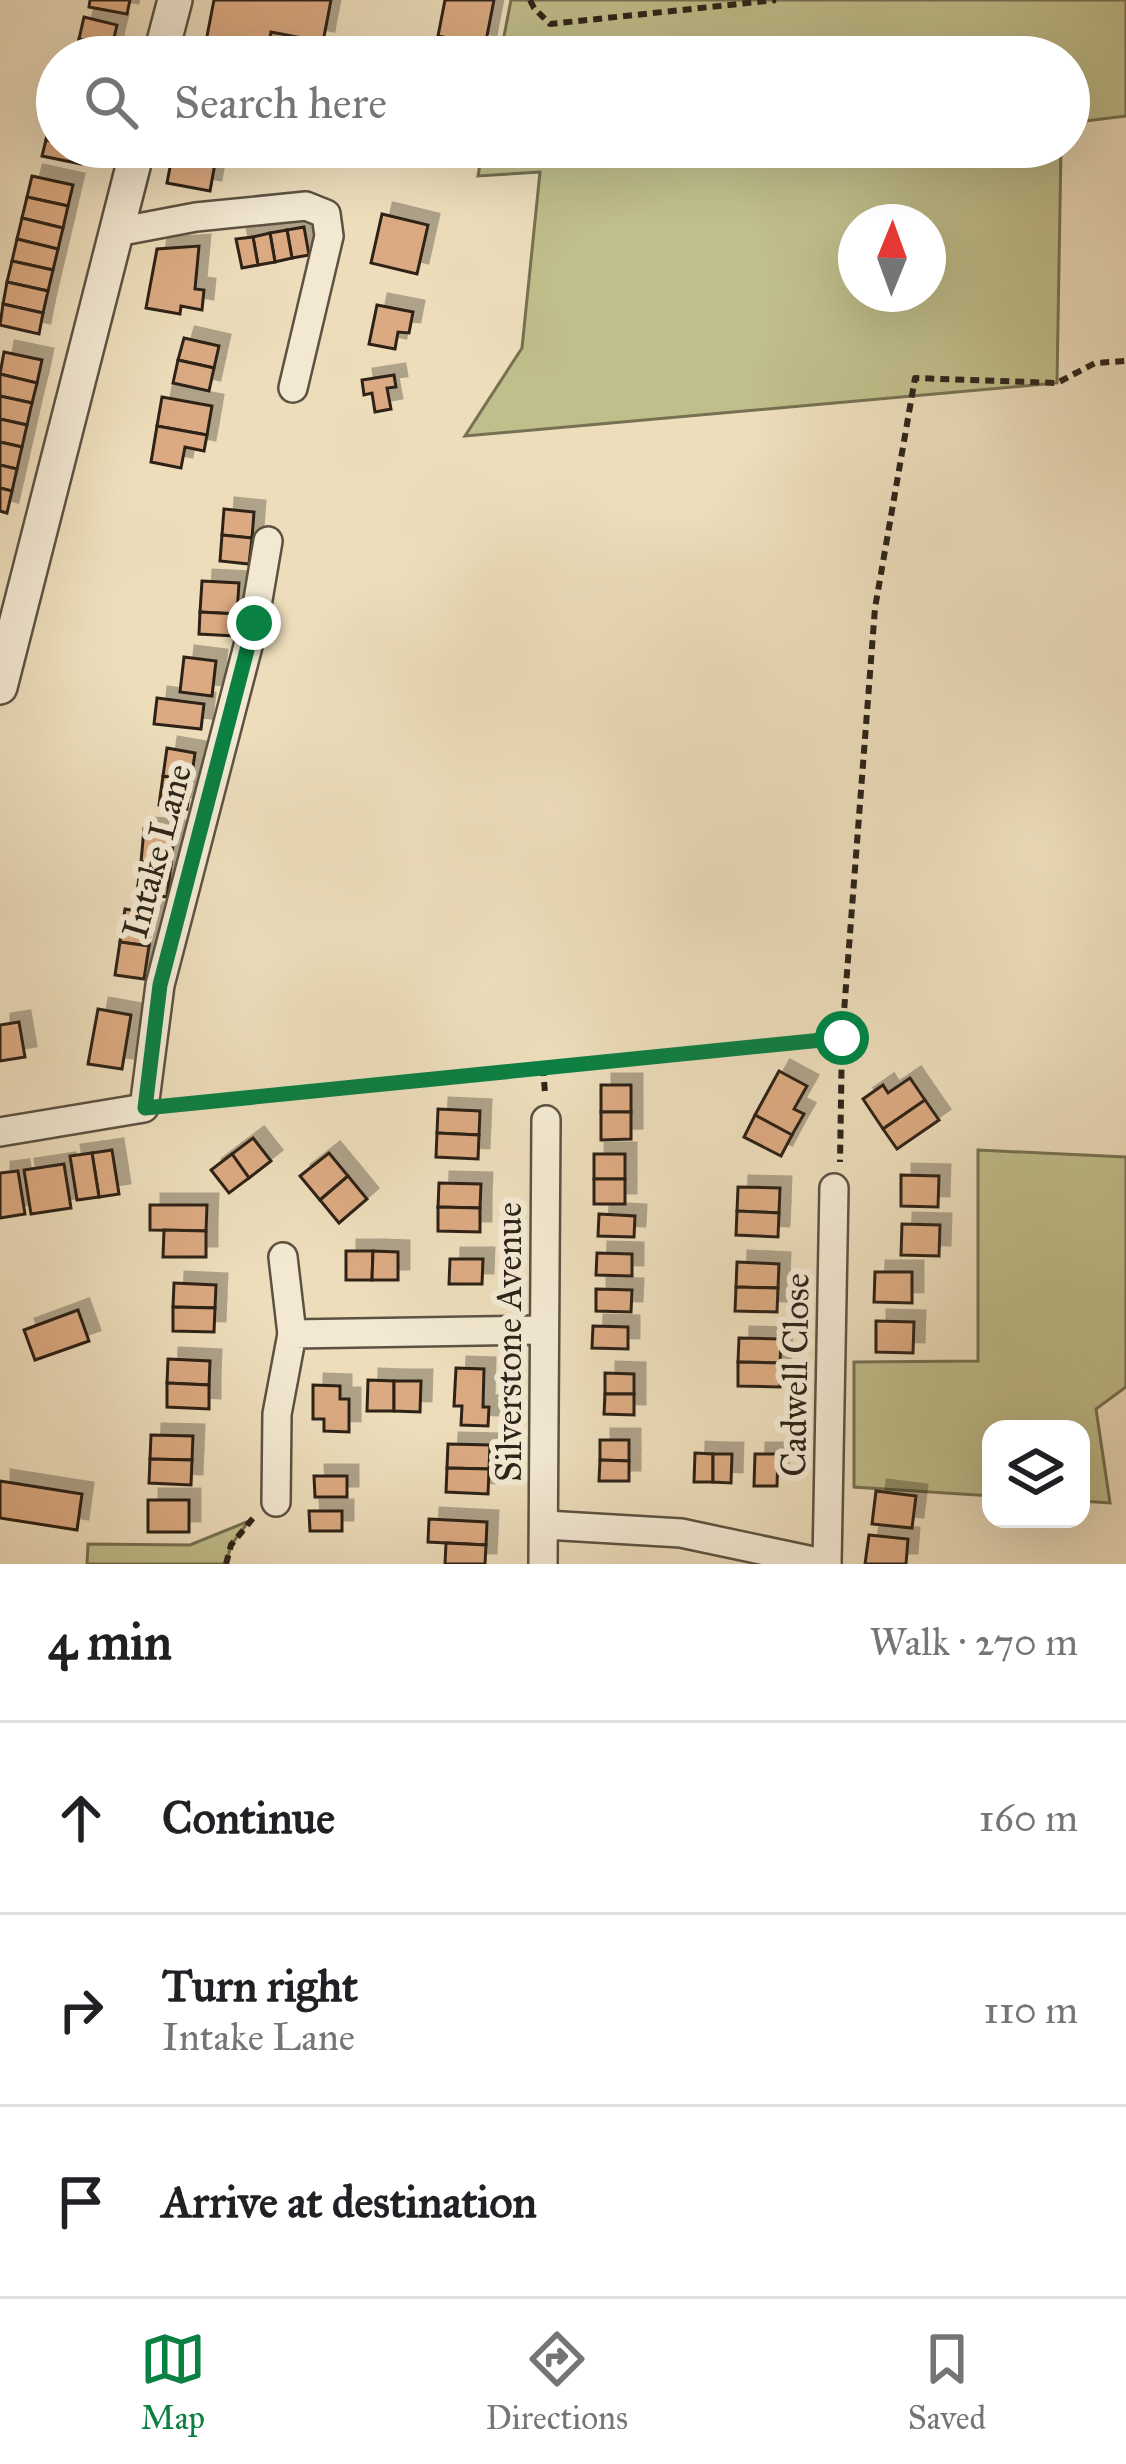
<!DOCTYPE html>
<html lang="en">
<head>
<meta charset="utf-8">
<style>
  :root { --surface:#fff; --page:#f2f2f2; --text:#202124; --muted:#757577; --line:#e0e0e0; --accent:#0b8043 }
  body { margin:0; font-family:"IM FELL Great Primer",serif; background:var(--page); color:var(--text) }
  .controls { position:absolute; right:36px; bottom:36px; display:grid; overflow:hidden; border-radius:24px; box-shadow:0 12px 48px #0002 }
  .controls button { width:108px; height:108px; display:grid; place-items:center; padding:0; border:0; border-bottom:3px solid var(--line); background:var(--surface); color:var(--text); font:60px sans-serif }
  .compass { position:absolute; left:838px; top:204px; width:108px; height:108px; border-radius:50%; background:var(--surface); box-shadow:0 12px 48px #0002; rotate:1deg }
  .stop { position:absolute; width:36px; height:36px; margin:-27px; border:9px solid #0b8043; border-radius:50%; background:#fff }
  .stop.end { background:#0b8043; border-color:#fff; box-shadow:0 3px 12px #0008 }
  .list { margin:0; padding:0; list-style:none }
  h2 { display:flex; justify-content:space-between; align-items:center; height:156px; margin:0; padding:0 48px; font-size:51px }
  h2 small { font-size:39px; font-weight:400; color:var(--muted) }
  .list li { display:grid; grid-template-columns:78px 1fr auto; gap:36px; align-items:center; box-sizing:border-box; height:192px; padding:0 48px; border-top:3px solid var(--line) }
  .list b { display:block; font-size:45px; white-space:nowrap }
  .list p { margin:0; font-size:39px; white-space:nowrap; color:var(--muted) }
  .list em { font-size:39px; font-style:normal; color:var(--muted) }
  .icon { flex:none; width:66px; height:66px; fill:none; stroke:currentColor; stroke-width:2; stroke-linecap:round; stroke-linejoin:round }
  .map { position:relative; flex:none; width:1126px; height:1564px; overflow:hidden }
  .search { position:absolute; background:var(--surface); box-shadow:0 12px 48px #0002; left:36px; right:36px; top:36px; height:132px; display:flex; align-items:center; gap:30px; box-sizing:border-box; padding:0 42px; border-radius:66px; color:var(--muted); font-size:45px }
  .sheet { height:732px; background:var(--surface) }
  nav { display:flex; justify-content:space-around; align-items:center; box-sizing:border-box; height:168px; border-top:3px solid var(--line); background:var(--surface); font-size:33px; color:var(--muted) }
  nav a { display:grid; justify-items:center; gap:6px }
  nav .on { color:var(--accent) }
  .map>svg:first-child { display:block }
  .green { fill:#c0be8b; stroke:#767152; stroke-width:3; fill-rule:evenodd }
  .building { fill:#dcaa82; stroke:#2d2419; stroke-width:3; filter:url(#shadow) }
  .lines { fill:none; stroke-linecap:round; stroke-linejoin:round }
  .minor-casing { stroke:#5d5242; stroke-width:32 }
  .tertiary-casing { stroke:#5d5242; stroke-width:38 }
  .path { stroke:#2d2419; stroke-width:6; stroke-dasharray:9 6; stroke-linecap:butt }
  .minor { stroke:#f3e9d3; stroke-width:27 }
  .tertiary { stroke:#f3e9d3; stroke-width:33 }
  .route { stroke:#0b8043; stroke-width:15 }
  .labels { text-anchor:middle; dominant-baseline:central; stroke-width:12; stroke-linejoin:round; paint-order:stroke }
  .street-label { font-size:36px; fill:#2d2419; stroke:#f3e9d3 }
</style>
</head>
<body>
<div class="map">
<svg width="1126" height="1564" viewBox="0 0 1126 1564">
  <defs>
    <filter id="shadow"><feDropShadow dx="11" dy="-11" stdDeviation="0" flood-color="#0004"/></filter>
  </defs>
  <rect width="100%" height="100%" fill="#edddbb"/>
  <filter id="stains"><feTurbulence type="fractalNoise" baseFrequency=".00167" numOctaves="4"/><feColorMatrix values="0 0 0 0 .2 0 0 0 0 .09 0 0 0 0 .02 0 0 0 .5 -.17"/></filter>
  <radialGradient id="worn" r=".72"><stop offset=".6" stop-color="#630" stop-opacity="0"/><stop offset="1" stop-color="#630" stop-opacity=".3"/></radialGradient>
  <g class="green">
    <path d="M511,0H1126V116L1069,123V57H500Z"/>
    <path d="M483,147H1061L1057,383L465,436L522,348L540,172L478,176ZM928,222V294H856V222Z"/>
    <path d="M978,1150L1126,1157V1387L1096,1409L1110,1503L1081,1501V1429H991V1496L854,1487V1362L978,1361Z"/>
    <path d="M249,1521L231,1545L226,1564H87L88,1544L190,1545Z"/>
  </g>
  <g class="building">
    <path d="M90,0H130L127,14L89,7Z"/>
    <path d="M214,0H331L323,42L271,32L266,57H203Z"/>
    <path d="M445,0H494L485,46L438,36Z"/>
    <path d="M84,17L117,25L112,46L79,39Z"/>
    <path d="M79,39L112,46L110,57H75Z"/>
    <path d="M49,124L57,125V142L46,140Z"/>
    <path d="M46,140L57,142V147L84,148L81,164L42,156Z"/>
    <path d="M180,147H218L210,191L167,183L171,162L177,163Z"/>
    <path d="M32,176L73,185L68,206L27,197Z"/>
    <path d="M27,197L68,206L63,228L22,218Z"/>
    <path d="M382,214L428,225L417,274L371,263Z"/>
    <path d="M22,218L63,228L58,249L17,239Z"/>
    <path d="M304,227L309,255L292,258L287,230Z"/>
    <path d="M287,230L292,258L275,262L270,233Z"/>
    <path d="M270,233L275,262L258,265L253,237Z"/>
    <path d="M253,237L258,265L242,268L236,239Z"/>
    <path d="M17,239L58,249L53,270L12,261Z"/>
    <path d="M199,246L195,289L204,290L202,310L181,306L180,314L146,308L157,249Z"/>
    <path d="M12,261L53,270L48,291L7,282Z"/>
    <path d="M7,282L48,291L43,313L3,304Z"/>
    <path d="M3,304L43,313L39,334L0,325Z"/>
    <path d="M377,305L413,312L409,333L398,332L395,349L369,344Z"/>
    <path d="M184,338L219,346L214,368L178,360Z"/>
    <path d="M4,352L42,360L37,383L0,374Z"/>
    <path d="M178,360L214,368L209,391L173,383Z"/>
    <path d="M0,374L37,383L32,403L0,396Z"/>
    <path d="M394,375L396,387L387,388L391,409L375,412L372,393L364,395L362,380Z"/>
    <path d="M0,396L32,403L27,425L0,419Z"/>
    <path d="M162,397L212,406L207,435L157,426Z"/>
    <path d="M0,419L27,425L22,447L0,442Z"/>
    <path d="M157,426L207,435L204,451L185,447L181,468L151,462Z"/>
    <path d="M0,442L22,447L17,469L0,465Z"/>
    <path d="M0,465L17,469L12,491L0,488Z"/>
    <path d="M0,488L12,491L7,513L0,511Z"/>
    <path d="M224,509L254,512L252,538L222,535Z"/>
    <path d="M222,535L252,538L249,564L220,561Z"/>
    <path d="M202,581L239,583L237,614L200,612Z"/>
    <path d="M200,612L237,614L235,636L199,634Z"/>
    <path d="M184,657L216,661L212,696L180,692Z"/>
    <path d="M157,698L204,704L201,729L154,724Z"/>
    <path d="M167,748L195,753L191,781L163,776Z"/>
    <path d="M163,776L191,781L187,809L159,805Z"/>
    <path d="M144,829L174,832L171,864L141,862Z"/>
    <path d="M141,862L171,865L167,897L137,893Z"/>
    <path d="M125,909L154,914L149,946L120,942Z"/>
    <path d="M120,942L149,946L144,979L115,975Z"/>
    <path d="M98,1009L131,1015L122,1069L88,1064Z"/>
    <path d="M19,1022L25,1057L0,1061V1025Z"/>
    <path d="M779,1071L807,1086L794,1109L804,1114L792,1135L755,1115Z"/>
    <path d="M910,1078L925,1100L883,1129L863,1099L883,1085L888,1093Z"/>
    <rect x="601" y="1085" width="30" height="27"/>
    <path d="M925,1100L939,1120L897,1149L883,1129Z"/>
    <path d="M438,1109L480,1111L479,1135L437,1133Z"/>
    <path d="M601,1112H631V1139L601,1140Z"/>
    <path d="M755,1115L792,1135L781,1156L744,1137Z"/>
    <path d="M437,1133L479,1135L478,1159L436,1157Z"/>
    <path d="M253,1138L271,1161L249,1178L232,1154Z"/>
    <path d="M112,1150L119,1194L99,1197L92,1153Z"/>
    <path d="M92,1153L99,1197L77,1200L70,1156Z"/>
    <path d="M329,1153L348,1176L320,1200L300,1176Z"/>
    <path d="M232,1154L249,1178L229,1193L211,1170Z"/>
    <rect x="594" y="1154" width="31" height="25"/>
    <path d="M64,1164L71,1208L31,1214L24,1170Z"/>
    <path d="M18,1171L25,1214L0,1218V1173Z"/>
    <path d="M901,1175L939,1176L938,1207L901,1206Z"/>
    <path d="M348,1176L367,1199L339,1223L320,1200Z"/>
    <rect x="594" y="1179" width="31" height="25"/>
    <path d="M439,1183L481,1184L480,1208L438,1207Z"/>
    <path d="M738,1187L780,1188L779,1213L737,1211Z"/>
    <path d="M150,1205H207L206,1231L150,1230Z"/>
    <path d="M438,1207L480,1208V1232L438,1231Z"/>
    <path d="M737,1211L779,1213L778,1237L736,1235Z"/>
    <path d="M599,1214L635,1216L634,1237L598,1236Z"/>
    <path d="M902,1224L940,1225L939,1256L901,1255Z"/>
    <path d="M164,1230L206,1231V1257H163Z"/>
    <path d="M346,1251H373L372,1280H346Z"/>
    <path d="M373,1251L398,1252V1280H372Z"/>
    <path d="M597,1253L632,1254V1276L596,1275Z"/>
    <path d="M450,1259H483L482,1284H449Z"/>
    <path d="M737,1262L779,1264L778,1288L736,1287Z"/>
    <path d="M875,1272H912V1303L874,1302Z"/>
    <path d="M174,1283L216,1285L215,1308L173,1307Z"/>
    <path d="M736,1287L778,1288L777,1312L735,1311Z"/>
    <path d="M596,1289L632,1290L631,1312L596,1311Z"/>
    <path d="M173,1307L215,1308L214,1332L173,1331Z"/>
    <path d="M78,1310L89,1341L35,1360L24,1330Z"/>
    <path d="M876,1321L914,1322L913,1353L876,1352Z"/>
    <path d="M593,1326L628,1327V1349L592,1348Z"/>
    <path d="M739,1338L781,1339L780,1363L738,1362Z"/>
    <path d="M168,1359L210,1361L209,1385L167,1383Z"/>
    <path d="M738,1362L780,1363V1387L738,1386Z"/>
    <path d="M456,1368L484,1369L483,1407H489L488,1426L461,1425L462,1406H454Z"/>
    <path d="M605,1373L634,1374V1394H605Z"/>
    <path d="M368,1380L394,1381V1411H367Z"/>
    <path d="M394,1381H421L420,1412L394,1411Z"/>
    <path d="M167,1383L209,1385V1409L167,1407Z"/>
    <path d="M313,1385L340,1386V1399H349V1432L324,1431V1419H313Z"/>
    <path d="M605,1394H634V1415L604,1414Z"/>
    <path d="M151,1435L193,1436L192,1460L150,1459Z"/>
    <path d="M600,1440H629V1461L600,1460Z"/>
    <path d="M448,1444L490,1445L489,1469L447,1468Z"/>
    <path d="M695,1453L713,1454V1482H694Z"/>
    <path d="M713,1454H732L731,1483L713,1482Z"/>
    <path d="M755,1454H778L777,1486H754Z"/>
    <path d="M150,1459L192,1460L191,1485L149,1483Z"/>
    <path d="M600,1460L629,1461V1481H599Z"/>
    <path d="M447,1468L489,1469L488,1494L446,1492Z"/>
    <path d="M314,1476H347V1497H315Z"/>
    <path d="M0,1481L82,1494L77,1530L0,1518Z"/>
    <path d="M876,1491L916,1496L912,1528L872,1524Z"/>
    <rect x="148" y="1500" width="41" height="32"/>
    <path d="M309,1511H342V1531H310Z"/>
    <path d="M429,1519L487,1522L486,1545L428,1542Z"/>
    <path d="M869,1535L908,1539L906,1564H865Z"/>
    <path d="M446,1543L486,1545L485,1564H445Z"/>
  </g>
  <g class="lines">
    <g class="minor-casing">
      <g id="minor">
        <path d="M117,232L196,217L306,206L326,214L329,236L293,388"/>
        <path d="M0,1132L144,1108L160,985L254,623L268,541"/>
        <path d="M283,1257L292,1334"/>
        <path d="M276,1502L277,1414L292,1334L543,1330"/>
        <path d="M545,1525L681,1533L827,1564"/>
        <path d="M827,1563L834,1188"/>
        <path d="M543,1564L546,1120"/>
      </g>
    </g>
    <g class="tertiary-casing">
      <g id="tertiary">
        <path d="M160,57L175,0"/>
        <path d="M0,687L138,147"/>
      </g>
    </g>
    <g class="path">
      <path d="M530,0L534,8L550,24L776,0"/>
      <path d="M842,1038L875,608L915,378L1057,383L1095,363L1126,361"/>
      <path d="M543,1067L545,1093"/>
      <path d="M172,1105L842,1038L840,1162"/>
      <path d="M226,1564L231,1545L254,1517"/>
    </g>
    <use href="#minor" class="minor"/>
    <use href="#tertiary" class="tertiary"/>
  </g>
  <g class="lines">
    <path class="route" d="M254,623L160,985L145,1108L842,1038"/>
  </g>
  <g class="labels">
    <g class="street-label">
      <text transform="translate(157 851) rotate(-75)">Intake Lane</text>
      <text transform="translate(509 1342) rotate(-90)">Silverstone Avenue</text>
      <text transform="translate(795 1375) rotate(-89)">Cadwell Close</text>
    </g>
  </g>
  <rect width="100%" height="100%" filter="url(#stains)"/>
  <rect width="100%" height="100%" fill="url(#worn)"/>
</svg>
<div class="controls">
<button><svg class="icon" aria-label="layers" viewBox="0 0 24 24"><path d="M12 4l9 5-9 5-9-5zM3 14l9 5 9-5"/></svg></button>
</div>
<svg class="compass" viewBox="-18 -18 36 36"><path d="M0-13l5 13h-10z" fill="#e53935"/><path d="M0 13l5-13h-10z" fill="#757577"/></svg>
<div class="stop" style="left:842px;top:1038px"></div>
<div class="stop end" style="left:254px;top:623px"></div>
<div class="search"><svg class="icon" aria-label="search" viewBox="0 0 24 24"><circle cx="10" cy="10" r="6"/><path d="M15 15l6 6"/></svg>Search here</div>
</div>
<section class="sheet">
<h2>4 min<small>Walk · 270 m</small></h2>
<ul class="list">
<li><svg class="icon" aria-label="ahead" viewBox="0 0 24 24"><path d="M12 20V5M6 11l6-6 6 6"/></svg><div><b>Continue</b></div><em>160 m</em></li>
<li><svg class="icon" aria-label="right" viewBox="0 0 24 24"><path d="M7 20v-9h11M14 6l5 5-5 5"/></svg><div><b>Turn right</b><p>Intake Lane</p></div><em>110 m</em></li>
<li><svg class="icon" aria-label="arrive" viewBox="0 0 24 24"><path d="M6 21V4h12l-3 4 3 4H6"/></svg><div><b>Arrive at destination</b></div></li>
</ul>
</section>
<nav>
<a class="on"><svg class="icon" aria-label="map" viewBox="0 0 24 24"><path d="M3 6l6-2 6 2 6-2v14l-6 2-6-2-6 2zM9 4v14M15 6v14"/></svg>Map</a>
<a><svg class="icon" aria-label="directions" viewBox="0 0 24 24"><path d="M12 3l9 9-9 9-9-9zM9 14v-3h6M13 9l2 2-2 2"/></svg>Directions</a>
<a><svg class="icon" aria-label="saved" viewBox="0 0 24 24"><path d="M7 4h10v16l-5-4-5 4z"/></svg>Saved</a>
</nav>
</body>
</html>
